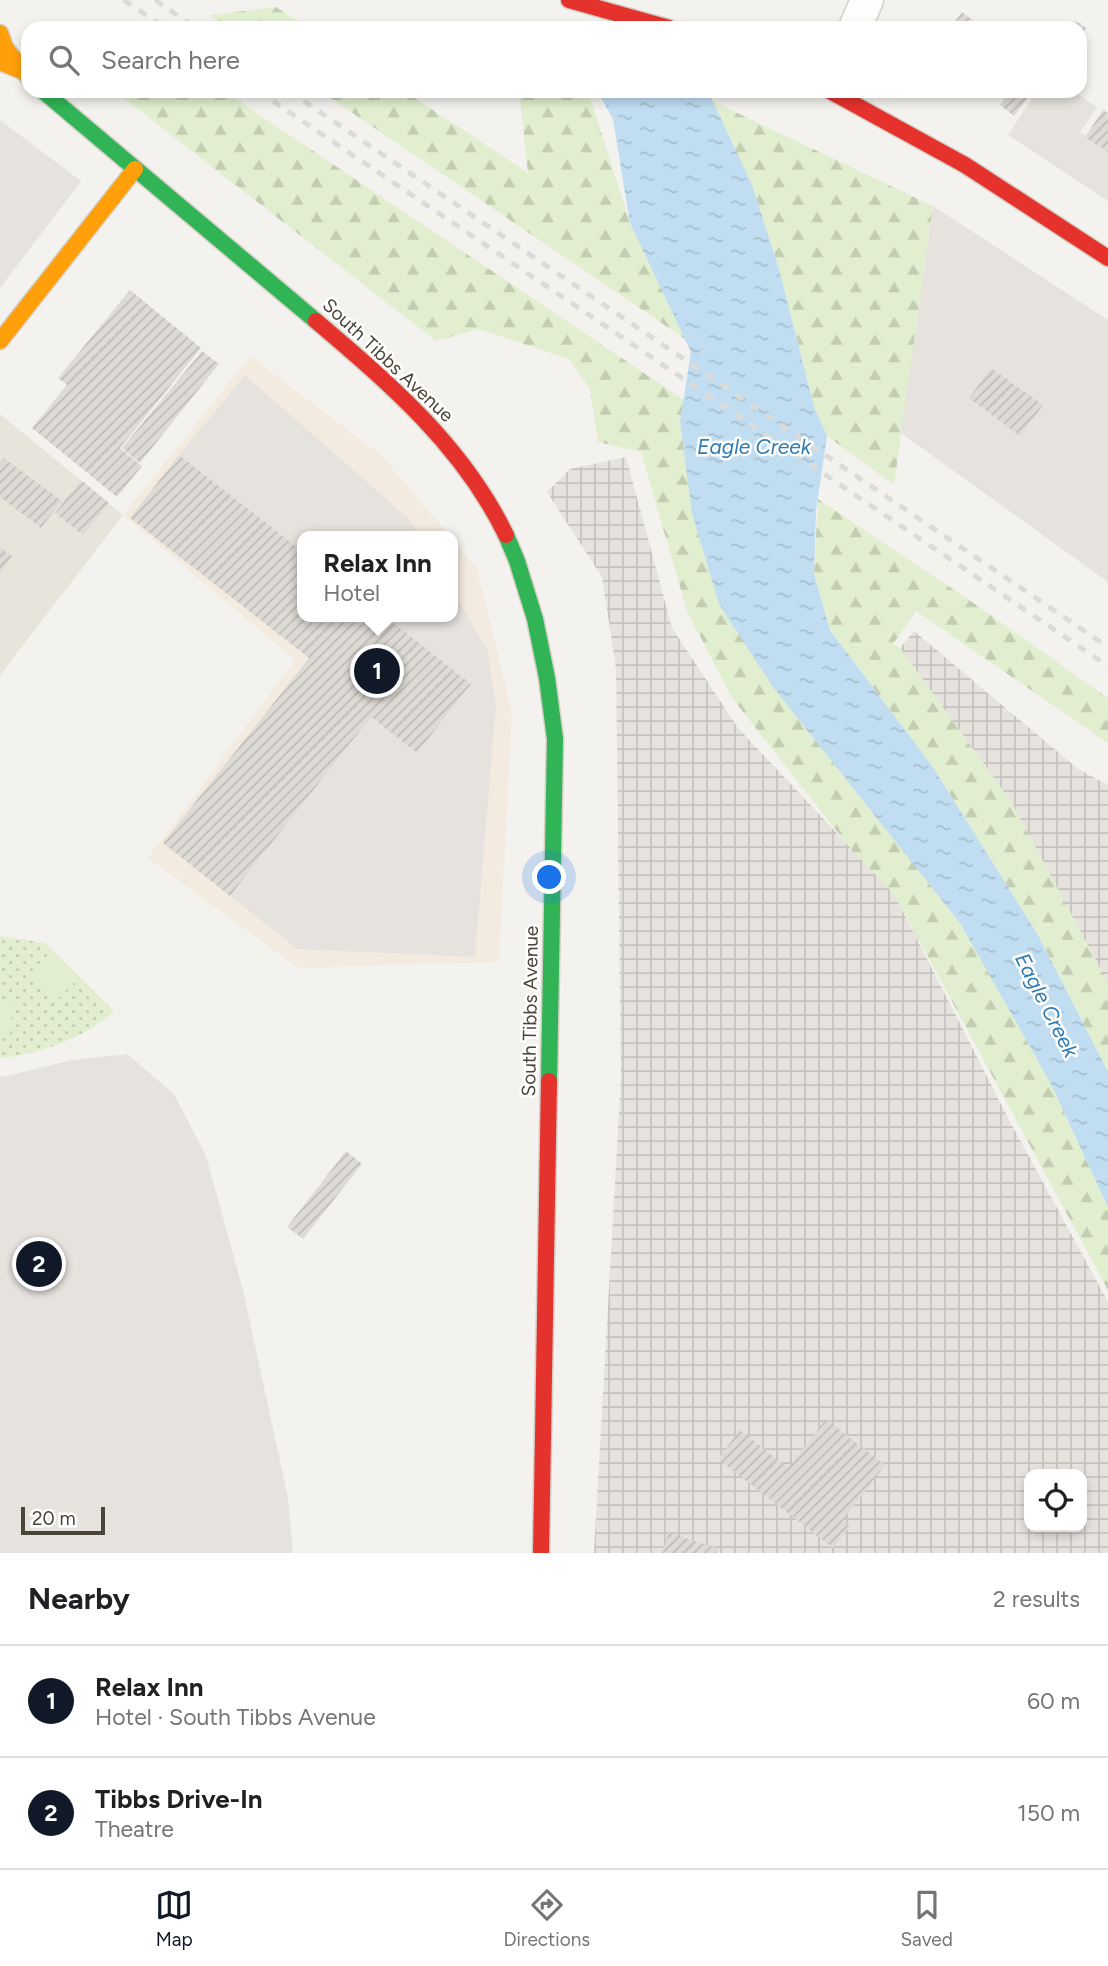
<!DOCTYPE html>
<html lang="en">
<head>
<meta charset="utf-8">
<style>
  :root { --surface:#fff; --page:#f2f2f2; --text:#202124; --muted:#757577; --line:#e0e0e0; --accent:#111827 }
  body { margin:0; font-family:Figtree,sans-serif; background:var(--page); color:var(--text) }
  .controls { position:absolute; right:21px; bottom:21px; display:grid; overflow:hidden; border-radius:14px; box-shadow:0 4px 10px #0003 }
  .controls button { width:63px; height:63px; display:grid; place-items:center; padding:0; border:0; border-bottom:2px solid var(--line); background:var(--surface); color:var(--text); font:35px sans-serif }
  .scale { position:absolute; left:21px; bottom:18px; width:84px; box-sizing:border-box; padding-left:7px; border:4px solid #4b4439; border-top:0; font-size:19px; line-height:24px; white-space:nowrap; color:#4b4439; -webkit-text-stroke:5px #fff; paint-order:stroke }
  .you { position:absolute; left:550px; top:878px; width:24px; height:24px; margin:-18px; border:5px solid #fff; border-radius:50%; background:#1a73e8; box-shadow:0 0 0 10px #1a73e833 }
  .badge { display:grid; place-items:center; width:46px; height:46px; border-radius:50%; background:var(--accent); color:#fff; font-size:23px; font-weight:700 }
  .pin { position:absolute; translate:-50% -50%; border:4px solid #fff; box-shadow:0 2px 7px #0006 }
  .popup { position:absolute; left:297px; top:531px; width:161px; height:91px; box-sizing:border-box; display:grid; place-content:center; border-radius:14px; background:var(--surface); filter:drop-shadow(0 2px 5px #0005); font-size:23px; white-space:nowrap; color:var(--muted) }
  .popup b { font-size:26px; color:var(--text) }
  .popup::after { content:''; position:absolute; left:50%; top:100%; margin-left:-14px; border:14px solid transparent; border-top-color:var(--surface) }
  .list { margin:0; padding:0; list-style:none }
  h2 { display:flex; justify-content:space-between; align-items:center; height:91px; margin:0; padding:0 28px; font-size:30px }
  h2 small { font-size:23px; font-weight:400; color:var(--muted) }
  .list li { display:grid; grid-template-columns:46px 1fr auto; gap:21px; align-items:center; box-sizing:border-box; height:112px; padding:0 28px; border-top:2px solid var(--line) }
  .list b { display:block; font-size:26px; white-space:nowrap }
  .list p { margin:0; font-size:23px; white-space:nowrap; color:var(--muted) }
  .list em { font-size:23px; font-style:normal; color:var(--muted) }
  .icon { flex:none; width:38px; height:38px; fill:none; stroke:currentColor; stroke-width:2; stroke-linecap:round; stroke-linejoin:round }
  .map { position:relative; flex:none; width:1108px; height:1553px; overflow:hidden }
  .search { position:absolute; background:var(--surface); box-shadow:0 4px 10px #0003; left:21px; right:21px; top:21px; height:77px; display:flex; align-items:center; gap:18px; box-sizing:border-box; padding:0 24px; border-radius:21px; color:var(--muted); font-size:26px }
  .sheet { height:315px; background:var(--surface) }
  nav { display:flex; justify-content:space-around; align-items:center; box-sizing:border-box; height:98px; border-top:2px solid var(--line); background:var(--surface); font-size:19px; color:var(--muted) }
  nav a { display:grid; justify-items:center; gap:4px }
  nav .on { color:var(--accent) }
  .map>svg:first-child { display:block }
  .residential { fill:#e7e4dc }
  .commercial { fill:#f3ebdf }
  .industrial { fill:url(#industrial-grid); fill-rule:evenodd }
  .grass { fill:url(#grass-dots) }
  .forest { fill:url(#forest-firs) }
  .park { fill:#e1eecf }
  .parking { fill:#e6e3df }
  .water { fill:url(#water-ripples) }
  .building { fill:url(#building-hatch) }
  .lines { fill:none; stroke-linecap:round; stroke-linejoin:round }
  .street-casing { stroke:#d2d0cb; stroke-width:35 }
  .fast-casing { stroke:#d3cfc5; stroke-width:19 }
  .slow-casing { stroke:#d3cfc5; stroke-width:19 }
  .jam-casing { stroke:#d3cfc5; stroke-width:19 }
  .street { stroke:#fdfdfc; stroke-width:32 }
  .fast { stroke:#30b455; stroke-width:16 }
  .slow { stroke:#ff9f0a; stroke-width:16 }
  .jam { stroke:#e5322d; stroke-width:16 }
  .rail { stroke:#dbdbda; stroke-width:5; stroke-dasharray:9 9; stroke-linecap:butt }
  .labels { text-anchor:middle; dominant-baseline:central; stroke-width:5; stroke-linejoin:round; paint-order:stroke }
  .street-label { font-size:19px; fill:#4b4439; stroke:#fff }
  .water-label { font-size:21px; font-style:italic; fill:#2e7ab2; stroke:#fff }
</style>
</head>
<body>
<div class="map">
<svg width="1108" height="1553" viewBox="0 0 1108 1553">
  <defs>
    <pattern id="industrial-grid" width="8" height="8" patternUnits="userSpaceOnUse" patternTransform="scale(1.75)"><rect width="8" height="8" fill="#e6e2de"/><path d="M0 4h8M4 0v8" fill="none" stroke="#c7c3bf"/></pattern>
    <pattern id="grass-dots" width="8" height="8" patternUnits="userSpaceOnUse" patternTransform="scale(1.75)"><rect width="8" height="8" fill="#e1eecf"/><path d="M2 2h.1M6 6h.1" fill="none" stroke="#c3cdb2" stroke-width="1.8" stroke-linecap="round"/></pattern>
    <pattern id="forest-firs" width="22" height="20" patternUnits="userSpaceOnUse" patternTransform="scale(1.75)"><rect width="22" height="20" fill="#e1eecf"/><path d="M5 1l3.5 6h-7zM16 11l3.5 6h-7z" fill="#c3cdb2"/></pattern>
    <pattern id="water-ripples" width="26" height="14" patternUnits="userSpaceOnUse" patternTransform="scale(1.75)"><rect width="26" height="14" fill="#c0ddf1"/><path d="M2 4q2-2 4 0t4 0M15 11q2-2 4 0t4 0" fill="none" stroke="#a6bfcf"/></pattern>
    <pattern id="building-hatch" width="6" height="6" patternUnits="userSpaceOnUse" patternTransform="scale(1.75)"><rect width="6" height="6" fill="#dedbd6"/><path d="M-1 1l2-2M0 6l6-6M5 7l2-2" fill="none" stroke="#c0bdb8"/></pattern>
  </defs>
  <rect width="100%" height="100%" fill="#f4f2ee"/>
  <path class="residential" d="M0,414L123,515L0,675Z"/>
  <path class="commercial" d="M250,356L382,456L450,536H302V617H452V539L477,569L512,713L499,962L298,968L148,858L295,660L123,515Z"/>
  <g class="industrial">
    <path d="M626,457L672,628L738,728L894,894L1008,1118L1108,1302V1553H594L621,1077L616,668L602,577L547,492L570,469ZM1029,1474H1082V1527H1029Z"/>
    <path d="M914,631L1078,769L1108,785V984L1012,803L900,648Z"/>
  </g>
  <path class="grass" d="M0,936L45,943L114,1011C90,1036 35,1056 0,1058Z"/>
  <g class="forest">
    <path d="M276,7L308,28H228L209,15Z"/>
    <path d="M129,91H224L684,400L680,421L780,695L960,923L1051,1084L1108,1207V1290L894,894L851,849L732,698L687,611L641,452L598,442L590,389L569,359L479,329L436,341L125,99Z"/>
    <path d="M320,91H404L528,173L519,91H588L630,223L685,339Z"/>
    <path d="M712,101L933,206L894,485L827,436L814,407L779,269L752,185Z"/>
    <path d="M818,499L972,602L1108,698V743L916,611L893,644L900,648L1012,803L1108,983V1072L1038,935L932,766L830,630L814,574Z"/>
  </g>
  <g class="park">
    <path d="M52,951L79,978L59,998H49L44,984L30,973Z"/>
    <path d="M0,1000L12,1001L10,1034L0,1033Z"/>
  </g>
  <g class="parking">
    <path d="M1037,91H1073L1097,107L1080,132L1108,151V201L1008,135Z"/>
    <path d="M0,120L81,181L0,288Z"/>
    <path d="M933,206L1108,320V582L901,433Z"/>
    <path d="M245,375L408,518L419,536H302V551L179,455Z"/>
    <path d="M452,591L487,648L496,706L475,957L297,949L230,896L371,717L417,753L471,684L386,617H452Z"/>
    <path d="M127,1054L174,1094L206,1156L243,1290L288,1498L293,1553H0V1076H7L72,1060Z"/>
  </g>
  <path class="water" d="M597,91H708L752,185L779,269L814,407L827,436L816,511L814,574L830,630L932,766L1038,935L1108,1072V1207L1051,1084L960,923L773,687L719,604L692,513L680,421L691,352L630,223L613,119Z"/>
  <g class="building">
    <path d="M962,12L983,28H950Z"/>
    <path d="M1068,21L1073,25L1076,21L1086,28L1080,36V28H1063Z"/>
    <path d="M998,91H1033L1014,116L1000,105L1006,97Z"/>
    <path d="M1103,110L1108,113V152L1085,137Z"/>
    <path d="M130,290L201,348L120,448L142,466L117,497L32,428L67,385L58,378Z"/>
    <path d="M202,351L219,364L140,463L122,448Z"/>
    <path d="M991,368L1043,405L1020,436L969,398Z"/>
    <path d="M179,455L302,551V617H386L471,684L417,753L371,717L230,896L163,843L309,658L130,518Z"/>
    <path d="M4,458L62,501L41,528L0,497V463Z"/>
    <path d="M81,480L109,503L83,535L55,513Z"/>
    <path d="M0,547L12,556L0,573Z"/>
    <path d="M346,1151L362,1164L303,1239L287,1227Z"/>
    <path d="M826,1419L885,1465L843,1520L850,1526L833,1548L718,1459L740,1430L788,1468Z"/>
    <path d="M669,1533L717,1548L716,1553H662Z"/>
  </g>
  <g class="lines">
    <g class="street-casing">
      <path id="street" d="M855,28L867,0"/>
    </g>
    <g class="fast-casing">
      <g id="fast">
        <path d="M43,91L316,321"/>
        <path d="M506,535L517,561L535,619L547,678L555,739L549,1081"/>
      </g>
    </g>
    <g class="slow-casing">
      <g id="slow">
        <path d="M0,33L5,47L28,77"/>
        <path d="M0,62L22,71"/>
        <path d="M0,341L135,169"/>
      </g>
    </g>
    <g class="jam-casing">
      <g id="jam">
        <path d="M569,0L669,28"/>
        <path d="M830,91L965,165L1108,258"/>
        <path d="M316,321C390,384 463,446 506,535"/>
        <path d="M541,1553L549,1081"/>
      </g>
    </g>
    <use href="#street" class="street"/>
    <use href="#fast" class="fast"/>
    <use href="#slow" class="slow"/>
    <use href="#jam" class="jam"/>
    <g class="rail">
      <path d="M124,0L165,28"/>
      <path d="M155,0L196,28"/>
      <path d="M258,91L1108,666"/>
      <path d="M289,91L1108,647"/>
    </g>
  </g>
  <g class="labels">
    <g class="street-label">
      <text transform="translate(388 360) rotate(43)">South Tibbs Avenue</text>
      <text transform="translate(530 1011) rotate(-89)">South Tibbs Avenue</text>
    </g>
    <g class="water-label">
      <text x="754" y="446">Eagle Creek</text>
      <text transform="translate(1047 1005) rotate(63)">Eagle Creek</text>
    </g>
  </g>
</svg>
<div class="controls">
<button><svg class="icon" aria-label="locate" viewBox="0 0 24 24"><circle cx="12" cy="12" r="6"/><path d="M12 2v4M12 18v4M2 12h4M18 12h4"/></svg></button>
</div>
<div class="scale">20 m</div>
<div class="you"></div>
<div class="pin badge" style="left:377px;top:671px">1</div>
<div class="popup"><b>Relax Inn</b>Hotel</div>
<div class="pin badge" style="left:39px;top:1264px">2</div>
<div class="search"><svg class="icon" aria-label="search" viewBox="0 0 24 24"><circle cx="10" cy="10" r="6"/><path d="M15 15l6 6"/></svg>Search here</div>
</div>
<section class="sheet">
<h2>Nearby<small>2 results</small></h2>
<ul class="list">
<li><span class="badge">1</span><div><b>Relax Inn</b><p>Hotel · South Tibbs Avenue</p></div><em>60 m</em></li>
<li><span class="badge">2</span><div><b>Tibbs Drive-In</b><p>Theatre</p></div><em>150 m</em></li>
</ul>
</section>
<nav>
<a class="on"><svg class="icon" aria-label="map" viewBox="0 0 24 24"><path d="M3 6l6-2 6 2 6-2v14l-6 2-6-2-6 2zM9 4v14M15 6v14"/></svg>Map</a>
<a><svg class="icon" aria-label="directions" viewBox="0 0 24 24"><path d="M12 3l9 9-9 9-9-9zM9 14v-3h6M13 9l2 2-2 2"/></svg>Directions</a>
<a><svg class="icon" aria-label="saved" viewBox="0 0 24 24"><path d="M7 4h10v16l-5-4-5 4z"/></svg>Saved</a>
</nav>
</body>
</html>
